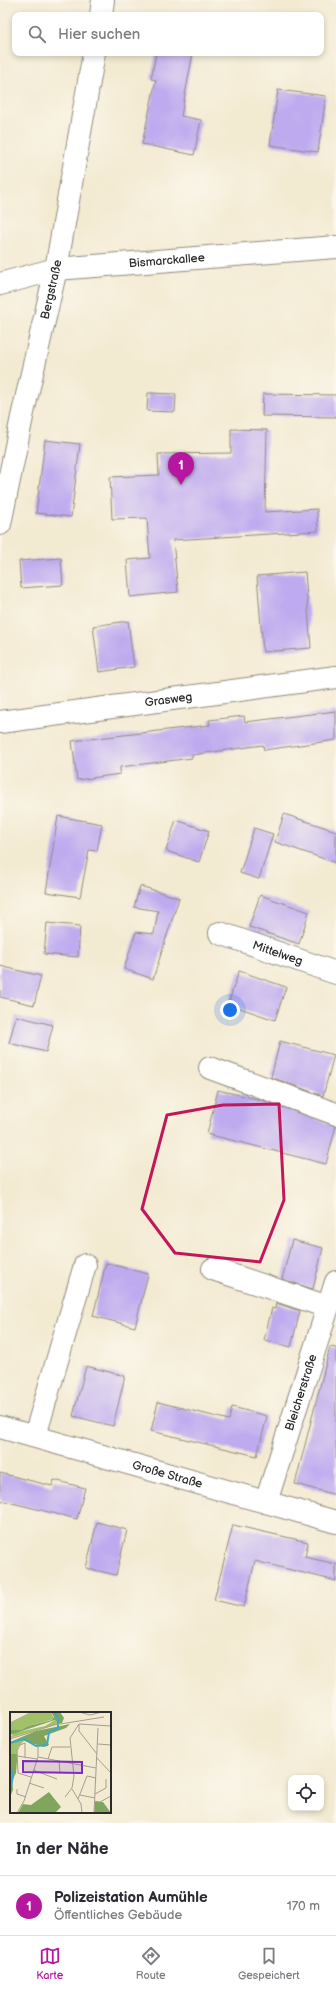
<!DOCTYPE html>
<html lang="de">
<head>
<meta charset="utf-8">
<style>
  :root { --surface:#fff; --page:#f2f2f3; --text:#2b2b33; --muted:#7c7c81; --line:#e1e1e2; --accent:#b5179e }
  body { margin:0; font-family:"Balsamiq Sans",sans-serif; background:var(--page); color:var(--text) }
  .controls { position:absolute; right:12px; bottom:12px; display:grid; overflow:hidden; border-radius:8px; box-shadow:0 2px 6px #0003 }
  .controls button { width:36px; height:36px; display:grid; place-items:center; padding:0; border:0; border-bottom:1px solid var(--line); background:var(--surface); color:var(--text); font:20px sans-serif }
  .you { position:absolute; left:230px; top:1010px; width:14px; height:14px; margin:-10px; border:3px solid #fff; border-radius:50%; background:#1a73e8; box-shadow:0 0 0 6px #1a73e833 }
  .badge { display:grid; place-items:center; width:26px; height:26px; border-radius:50%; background:var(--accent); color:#fff; font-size:13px; font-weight:700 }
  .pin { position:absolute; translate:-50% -33px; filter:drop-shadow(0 1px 2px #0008) }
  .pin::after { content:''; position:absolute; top:21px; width:14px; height:12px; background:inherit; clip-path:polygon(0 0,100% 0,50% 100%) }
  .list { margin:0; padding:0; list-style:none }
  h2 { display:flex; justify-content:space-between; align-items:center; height:52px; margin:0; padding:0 16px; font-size:17px }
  h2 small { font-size:13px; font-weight:400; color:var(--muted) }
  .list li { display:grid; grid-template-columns:26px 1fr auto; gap:12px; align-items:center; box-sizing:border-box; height:60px; padding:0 16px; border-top:1px solid var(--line) }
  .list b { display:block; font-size:15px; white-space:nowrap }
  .list p { margin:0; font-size:13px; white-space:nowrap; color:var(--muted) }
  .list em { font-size:13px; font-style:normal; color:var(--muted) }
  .icon { flex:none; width:22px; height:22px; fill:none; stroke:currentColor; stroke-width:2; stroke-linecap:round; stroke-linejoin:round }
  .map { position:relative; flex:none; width:336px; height:1823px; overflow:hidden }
  .search { position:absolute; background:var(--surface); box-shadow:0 2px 6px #0003; left:12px; right:12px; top:12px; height:44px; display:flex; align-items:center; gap:10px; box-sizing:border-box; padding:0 14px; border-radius:8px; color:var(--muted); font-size:15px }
  .sheet { height:112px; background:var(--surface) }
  nav { display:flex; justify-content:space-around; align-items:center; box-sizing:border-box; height:56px; border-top:1px solid var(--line); background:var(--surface); font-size:11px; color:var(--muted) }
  nav a { display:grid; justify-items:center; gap:2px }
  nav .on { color:var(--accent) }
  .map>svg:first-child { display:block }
  .building { fill:#beaaef }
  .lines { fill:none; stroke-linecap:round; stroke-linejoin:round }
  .minor-casing { stroke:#8f8a7e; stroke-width:24 }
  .minor { stroke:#fff; stroke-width:22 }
  .marked { fill:none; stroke:#c2185b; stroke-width:3; stroke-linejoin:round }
  .labels { text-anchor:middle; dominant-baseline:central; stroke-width:3.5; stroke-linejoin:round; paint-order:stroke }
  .street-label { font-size:12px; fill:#2b2b2b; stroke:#fbf7ec }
  .inset-river { fill:none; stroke:#41a8c1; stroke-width:2 }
  .inset-road { fill:none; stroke:#a39e8f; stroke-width:1 }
  .view { fill:#7b2cbf; fill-opacity:0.15; stroke:#7b2cbf; stroke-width:2 }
  .inset-edge { fill:none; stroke:#2b2b2b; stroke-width:2 }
</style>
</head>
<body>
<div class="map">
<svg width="336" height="1823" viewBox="0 0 336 1823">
  <rect width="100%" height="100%" fill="#fbf7ec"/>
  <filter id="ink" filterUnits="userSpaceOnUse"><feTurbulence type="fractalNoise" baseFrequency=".025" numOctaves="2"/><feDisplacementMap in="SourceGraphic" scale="8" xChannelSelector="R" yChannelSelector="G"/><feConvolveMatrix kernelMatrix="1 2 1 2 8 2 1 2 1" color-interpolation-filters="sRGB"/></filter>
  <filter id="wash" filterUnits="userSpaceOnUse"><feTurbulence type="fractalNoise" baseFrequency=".012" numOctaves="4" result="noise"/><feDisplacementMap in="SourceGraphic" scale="16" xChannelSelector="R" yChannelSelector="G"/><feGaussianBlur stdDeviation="0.9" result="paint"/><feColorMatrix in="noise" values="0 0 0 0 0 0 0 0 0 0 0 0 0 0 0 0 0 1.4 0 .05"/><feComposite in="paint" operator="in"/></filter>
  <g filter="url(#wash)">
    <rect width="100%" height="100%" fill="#f3ead2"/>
    <g id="blocks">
      <g class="building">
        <path d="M156,53H193L181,116L201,120L194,155L142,144L156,80L151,79Z"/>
        <path d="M278,90L326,96L318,152L270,145Z"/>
        <path d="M148,393L176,394L175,412L147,411Z"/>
        <path d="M263,394L336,395V417L262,416Z"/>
        <path d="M231,429L267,430L265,512L317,509L318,531L173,540L178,592L130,597L127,560L150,558L147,518L112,519L110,477L159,475L158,454L231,453Z"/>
        <path d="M45,440L80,444L71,517L36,513Z"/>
        <path d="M61,558L63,585L21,588L19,561Z"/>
        <path d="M305,572L311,648L263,652L257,576Z"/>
        <path d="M128,621L134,667L99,672L93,626Z"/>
        <path d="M336,711V740L264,750L263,745L192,755V758L120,767V774L77,780L72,741L210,725L209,720L244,716L245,722Z"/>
        <path d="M284,814L336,831V863L275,842Z"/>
        <path d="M58,816L102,824L97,851L89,850L80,897L46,892Z"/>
        <path d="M176,820L209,831L199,862L166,851Z"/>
        <path d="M254,828L273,834L259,879L240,873Z"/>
        <path d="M140,886L179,898L153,979L124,969L136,932L154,934L158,911L134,907Z"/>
        <path d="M260,895L309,912L299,944L249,927Z"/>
        <path d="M47,923L80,926L78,957L44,954Z"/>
        <path d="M0,966L41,976L34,1005L0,997Z"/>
        <path d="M239,971L286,987L275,1020L228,1004Z"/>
        <path d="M16,1016L53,1025L46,1052L9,1043Z"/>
        <path d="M280,1041L334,1055L323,1096L271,1077Z"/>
        <path d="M218,1090L265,1101L336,1126L326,1164L207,1134Z"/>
        <path d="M292,1240L323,1248L313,1289L282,1279Z"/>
        <path d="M106,1263L148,1274L135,1327L93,1316Z"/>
        <path d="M276,1303L300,1311L291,1347L264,1340L272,1308L275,1309Z"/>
        <path d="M330,1347L336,1348V1495L295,1484Z"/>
        <path d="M86,1366L125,1376L113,1426L73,1416Z"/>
        <path d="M158,1402L229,1420L232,1407L267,1416L257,1456L151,1431Z"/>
        <path d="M0,1473L52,1486L54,1480L85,1488L77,1519L0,1500Z"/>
        <path d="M97,1522L127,1530L116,1575L86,1568Z"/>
        <path d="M233,1525L308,1542L305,1557L336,1564V1581L255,1561L244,1607L214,1600Z"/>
      </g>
    </g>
  </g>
  <g filter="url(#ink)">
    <use href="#blocks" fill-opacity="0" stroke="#8f8a7e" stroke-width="1"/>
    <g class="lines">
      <g class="minor-casing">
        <g id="minor">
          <path d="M101,15L103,0"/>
          <path id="s1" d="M0,284L56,269L336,247"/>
          <path id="s2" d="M0,524L22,417L56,269L94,53"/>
          <path id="s3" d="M0,722L336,677"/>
          <path id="s4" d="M220,933L336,973"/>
          <path d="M210,1068L336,1114"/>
          <path d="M213,1269L328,1307"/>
          <path id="s5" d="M0,1427L336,1522"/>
          <path d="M35,1436L85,1265"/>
          <path id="s6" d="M266,1502L336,1282"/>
        </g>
      </g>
      <use href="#minor" class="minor"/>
    </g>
  </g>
  <path class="marked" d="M279,1104L284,1200L260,1262L175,1253L142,1209L167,1115L223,1105Z"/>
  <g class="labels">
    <g class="street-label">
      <text stroke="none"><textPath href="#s1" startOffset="169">Bismarckallee</textPath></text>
      <text stroke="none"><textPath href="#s2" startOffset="240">Bergstraße</textPath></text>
      <text stroke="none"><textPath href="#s3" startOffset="170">Grasweg</textPath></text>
      <text stroke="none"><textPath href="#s4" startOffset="61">Mittelweg</textPath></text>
      <text stroke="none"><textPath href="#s6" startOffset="115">Bleicherstraße</textPath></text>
      <text stroke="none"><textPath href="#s5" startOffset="174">Große Straße</textPath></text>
    </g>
  </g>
  <g transform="translate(10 1712)">
    <rect width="101" height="101" fill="#f3ead2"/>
    <path d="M23,0H41L44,7L18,14L11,18H0L1,11ZM45,8L48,12L0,26L4,21L35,14ZM9,28L14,29L8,35L7,42H0V30Z" fill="#a0c069"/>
    <path d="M41,0H50L54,6L52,11L48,12L45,8L0,23V18H11L18,14L42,8L44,5ZM60,12L56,16L34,24L39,33L34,35L11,28L0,30L26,19ZM0,42H7V49L6,61L2,69L3,78L0,84ZM39,80L51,95L45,101H8L13,92L21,93ZM85,90H93L101,101H84Z" fill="#80a65d"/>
    <path class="inset-river" d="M0,31L14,27L26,34L37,33L39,20L48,16V6L44,0M0,55L3,63L0,83"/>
    <path class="inset-road" d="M69,0L80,3L92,0M0,11L22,0M69,12V19L87,42M69,12L101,14M0,27L44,13L94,5M88,32L101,33M7,44L27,47M28,45L86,56M15,46V31L10,33L7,39L8,61L21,65M87,46L101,61M38,47L42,35H60M49,49L50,61M23,58L47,67M19,71L34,76M7,77V82L16,85M62,77L71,92L72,101M85,82L96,76V67M70,83L85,86M55,85L62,76L64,64L60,26L69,12M68,87L77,64L86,66M84,89L90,90L101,84M7,101L14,89L28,45V34M84,101L88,16"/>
    <path class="view" d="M13,49L72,50V61L13,60Z"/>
    <rect width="101" height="101" class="inset-edge"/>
  </g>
</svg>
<div class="controls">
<button><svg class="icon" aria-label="locate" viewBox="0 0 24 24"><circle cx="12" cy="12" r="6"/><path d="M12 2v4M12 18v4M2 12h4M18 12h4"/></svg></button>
</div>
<div class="you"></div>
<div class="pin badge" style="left:181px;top:485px">1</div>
<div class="search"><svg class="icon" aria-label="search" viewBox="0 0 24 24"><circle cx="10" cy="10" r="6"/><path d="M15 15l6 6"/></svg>Hier suchen</div>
</div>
<section class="sheet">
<h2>In der Nähe<small></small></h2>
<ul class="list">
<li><span class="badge">1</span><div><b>Polizeistation Aumühle</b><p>Öffentliches Gebäude</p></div><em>170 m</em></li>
</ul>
</section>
<nav>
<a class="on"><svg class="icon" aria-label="map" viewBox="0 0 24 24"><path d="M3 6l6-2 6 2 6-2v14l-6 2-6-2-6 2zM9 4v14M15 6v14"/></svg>Karte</a>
<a><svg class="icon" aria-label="directions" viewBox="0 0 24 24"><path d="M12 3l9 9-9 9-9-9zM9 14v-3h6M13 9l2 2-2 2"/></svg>Route</a>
<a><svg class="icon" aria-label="saved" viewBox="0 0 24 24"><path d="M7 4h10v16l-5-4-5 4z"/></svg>Gespeichert</a>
</nav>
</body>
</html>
